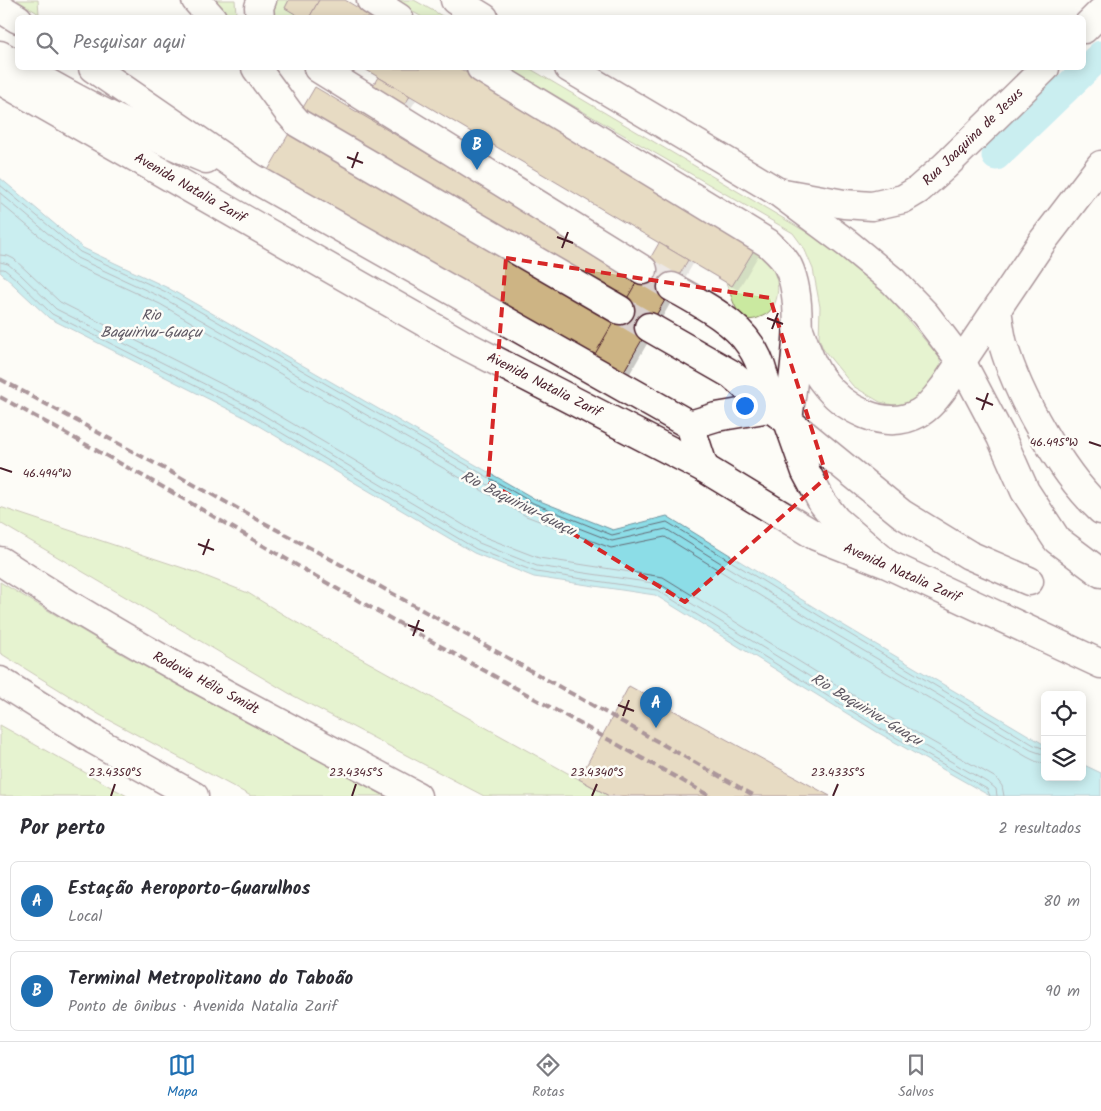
<!DOCTYPE html>
<html lang="pt">
<head>
<meta charset="utf-8">
<style>
  :root { --surface:#fff; --page:#f2f2f3; --text:#2b2b33; --muted:#7c7c81; --line:#e1e1e2; --accent:#1f6fb2 }
  body { margin:0; font-family:Kalam,sans-serif; background:var(--page); color:var(--text) }
  .controls { position:absolute; right:15px; bottom:15px; display:grid; overflow:hidden; border-radius:8px; box-shadow:0 2px 12px #0003 }
  .controls button { width:45px; height:45px; display:grid; place-items:center; padding:0; border:0; border-bottom:1px solid var(--line); background:var(--surface); color:var(--text); font:25px sans-serif }
  .you { position:absolute; left:744px; top:405px; width:18px; height:18px; margin:-12px; border:4px solid #fff; border-radius:50%; background:#1a73e8; box-shadow:0 0 0 8px #1a73e833 }
  .badge { display:grid; place-items:center; width:32px; height:32px; border-radius:50%; background:var(--accent); color:#fff; font-size:16px; font-weight:700 }
  .pin { position:absolute; translate:-50% -41px; filter:drop-shadow(0 1px 2px #0008) }
  .pin::after { content:''; position:absolute; top:26px; width:18px; height:15px; background:inherit; clip-path:polygon(0 0,100% 0,50% 100%) }
  .list { margin:0; padding:0; list-style:none }
  h2 { display:flex; justify-content:space-between; align-items:center; height:65px; margin:0; padding:0 20px; font-size:21px }
  h2 small { font-size:16px; font-weight:400; color:var(--muted) }
  .list li { display:grid; grid-template-columns:32px 1fr auto; gap:15px; align-items:center; box-sizing:border-box; height:80px; margin:0 10px 10px; padding:0 10px; border:1px solid var(--line); border-radius:8px }
  .list b { display:block; font-size:19px; white-space:nowrap }
  .list p { margin:0; font-size:16px; white-space:nowrap; color:var(--muted) }
  .list em { font-size:16px; font-style:normal; color:var(--muted) }
  .icon { flex:none; width:28px; height:28px; fill:none; stroke:currentColor; stroke-width:2; stroke-linecap:round; stroke-linejoin:round }
  .map { position:relative; flex:none; width:1101px; height:796px; overflow:hidden }
  .search { position:absolute; background:var(--surface); box-shadow:0 2px 12px #0003; left:15px; right:15px; top:15px; height:55px; display:flex; align-items:center; gap:12px; box-sizing:border-box; padding:0 18px; border-radius:8px; color:var(--muted); font-size:19px }
  .sheet { height:245px; background:var(--surface) }
  nav { display:flex; justify-content:space-around; align-items:center; box-sizing:border-box; height:70px; border-top:1px solid var(--line); background:var(--surface); font-size:14px; color:var(--muted) }
  nav a { display:grid; justify-items:center; gap:2px }
  nav .on { color:var(--accent) }
  .map>svg:first-child { display:block }
  .green { fill:#cae9a0; stroke:#8a8466 }
  .water { fill:#8cdde7; stroke:#72919c }
  .shadow { fill:#0003; fill-rule:evenodd }
  .lines { fill:none; stroke-linecap:round; stroke-linejoin:round }
  .shore { stroke:#646b76; stroke-width:1 }
  .canal { stroke:#8cdde7; stroke-width:29 }
  .building { fill:#cdb484; stroke:#4a1f2b }
  .minor-tunnel { stroke:#d9d0ce; stroke-width:28; stroke-dasharray:28 14; stroke-linecap:butt }
  .minor-casing { stroke:#4a1f2b; stroke-width:31 }
  .major-casing { stroke:#4a1f2b; stroke-width:31 }
  .minor { stroke:#fdfcf7; stroke-width:28 }
  .major { stroke:#fdfcf7; stroke-width:28 }
  .rail { stroke:#4a1f2b; stroke-width:4; stroke-dasharray:8 4; stroke-linecap:butt }
  .marked { fill:none; stroke:#d62828; stroke-width:4; stroke-dasharray:10 6; stroke-linejoin:round }
  .ticks { fill:none; stroke:#4a1f2b; stroke-width:2 }
  .labels { text-anchor:middle; dominant-baseline:central; stroke-width:5; stroke-linejoin:round; paint-order:stroke }
  .street-label { font-size:14px; fill:#4a1f2b; stroke:#fdfcf7 }
  .water-label { font-size:15px; font-style:italic; fill:#5e5863; stroke:#fdfcf7 }
  .ticks-label { font-size:12px; text-anchor:middle; fill:#4a1f2b; stroke:#fdfcf7; stroke-width:5; stroke-linejoin:round; paint-order:stroke }
</style>
</head>
<body>
<div class="map">
<svg width="1101" height="796" viewBox="0 0 1101 796">
  <rect width="100%" height="100%" fill="#fdfcf7"/>
  <filter id="ink" filterUnits="userSpaceOnUse"><feTurbulence type="fractalNoise" baseFrequency=".02" numOctaves="2"/><feDisplacementMap in="SourceGraphic" scale="10" xChannelSelector="R" yChannelSelector="G"/><feConvolveMatrix kernelMatrix="1 2 1 2 8 2 1 2 1" color-interpolation-filters="sRGB"/></filter>
  <g filter="url(#ink)">
    <g class="green">
      <path d="M17,0H38L39,14Z"/>
      <path d="M213,0H235L236,14L231,17H229Z"/>
      <path d="M272,0H289L285,8L302,17H272Z"/>
      <path d="M392,0H414L444,17H422Z"/>
      <path d="M508,68H529L830,246L882,289L939,357L943,371L926,400L897,406L880,402L853,386L823,349L819,338L820,307L813,269L804,248L793,233Z"/>
      <path d="M757,245C763,254 771,264 775,275C781,290 777,312 760,317C754,320 748,321 742,316C733,308 731,292 725,281L732,286Z"/>
      <path d="M0,507L195,572L248,593L294,621L609,796H484L292,695L0,523Z"/>
      <path d="M0,582L127,657L385,796H251L100,715L0,653Z"/>
      <path d="M0,725L127,796H0Z"/>
    </g>
    <path class="water" d="M0,178L83,248L168,288L535,499L613,530L667,516L833,619L1045,745V777H1082V764L1101,773V796H990L877,732L655,595L534,577L474,553L242,416L49,318L0,272Z"/>
    <g class="shadow">
      <path d="M291,0H343L372,18H299L286,8Z"/>
      <path d="M362,68H456L756,246L761,251L738,290L693,264L625,382L358,114L379,78ZM416,100L660,244L639,280L394,136Z"/>
      <path d="M580,778L828,796H607L585,783Z"/>
    </g>
    <g class="lines">
      <g class="shore">
        <path d="M0,185L80,252L166,292L533,503L612,535L667,522L831,623L1034,745L1045,749"/>
        <path d="M0,193L77,258L163,298L530,509L612,541L666,529L827,629L1031,750L1045,755"/>
        <path d="M0,203L73,264L160,304L526,516L611,548L665,537L824,635L1027,757L1037,762L1045,763"/>
        <path d="M0,255L8,256L14,259L60,302L251,399L482,536L539,558L663,577L887,716L996,778L1002,786L1004,796"/>
        <path d="M0,262L8,264L20,274L56,309L248,406L479,543L537,566L660,584L883,722L990,784L996,789L997,796"/>
        <path d="M0,269H4L16,279L52,314L245,411L476,549L536,572L657,590L879,728L987,789L990,796"/>
      </g>
      <path class="canal" d="M996,156L1101,55"/>
    </g>
    <g class="building">
      <path d="M289,0H319L309,18H302L285,8Z"/>
      <path d="M319,0H345L375,18H309Z"/>
      <path d="M363,68H459L757,245L732,286Z"/>
      <path d="M378,77L410,96L339,215L308,197Z"/>
      <path d="M315,87L667,296L653,320L301,111Z"/>
      <path d="M291,130L643,337L620,378L267,172Z"/>
      <path d="M659,243L688,260L620,378L591,361Z"/>
      <path d="M629,686L830,796H609L579,779Z"/>
    </g>
    <g class="lines">
      <g class="minor-tunnel">
        <path d="M643,270L672,287"/>
        <path d="M620,310L649,327"/>
      </g>
      <g class="minor-casing">
        <g id="minor">
          <path d="M196,0L212,18"/>
          <path d="M371,0L399,18"/>
          <path d="M0,8L18,19"/>
          <path d="M260,18L259,7L262,0"/>
          <path d="M1084,29L1101,12"/>
          <path d="M0,55L18,65"/>
          <path d="M22,68C81,103 142,133 206,159"/>
          <path d="M93,68L253,178L690,425L704,468"/>
          <path d="M256,68L289,113L298,123L620,310"/>
          <path d="M318,68L643,270"/>
          <path d="M481,68L768,243C775,250 784,257 788,266C807,306 793,377 788,421L902,514L969,555L1029,581"/>
          <path d="M778,192L844,204L872,206L903,199L918,190L945,166L1045,68"/>
          <path d="M672,287C698,302 734,320 750,345C763,363 767,387 770,408L788,421L806,472L822,502L836,520L884,561"/>
          <path d="M997,310C999,321 1000,333 1003,344C1018,396 1061,473 1101,510"/>
          <path d="M649,327L731,374L770,408"/>
          <path d="M800,332C806,348 811,366 822,380C843,409 885,432 919,413C930,407 938,395 945,386L1042,242L1101,165"/>
          <path d="M690,425L716,417L770,408"/>
        </g>
      </g>
      <g class="major-casing">
        <g id="major">
          <path d="M455,0L484,18"/>
          <path d="M569,68L778,192L848,244L893,281L925,314L961,361L1001,437L1025,491L1057,540L1101,573"/>
          <path d="M0,80L461,343L704,468L816,536L887,564L1101,664"/>
          <path d="M0,561C134,649 277,721 417,796"/>
          <path d="M0,681L94,740L194,796"/>
        </g>
      </g>
      <use href="#minor" class="minor"/>
      <use href="#major" class="major"/>
      <g class="rail">
        <path d="M0,379L345,567L755,796"/>
        <path d="M0,397L170,491L334,587L710,796"/>
      </g>
    </g>
  </g>
  <path d="M0 0H1101V796H0ZM506,258L770,298L827,477L685,602L488,482Z" fill="#fdfcf7" fill-opacity=".55" fill-rule="evenodd"/>
  <path class="marked" d="M506,258L770,298L827,477L685,602L488,482Z"/>
  <path class="ticks" d="M347,157L363,163M352,168L358,152M557,237L573,243M562,248L568,232M767,318L783,324M772,329L778,313M976,398L993,405M982,410L988,393M1089,442L1101,446M0,468L12,472M198,544L214,550M203,555L209,539M408,625L424,631M413,636L419,620M618,705L634,711M623,716L629,700M111,796L115,784M352,796L356,784M592,796L597,784M833,796L838,784"/>
  <g class="labels">
    <g class="street-label">
      <text transform="translate(973 137) rotate(-44)">Rua Joaquina de Jesus</text>
      <text transform="translate(190 188) rotate(30)">Avenida Natalia Zarif</text>
      <text transform="translate(544 385) rotate(27)">Avenida Natalia Zarif</text>
      <text transform="translate(902 573) rotate(24)">Avenida Natalia Zarif</text>
      <text transform="translate(206 683) rotate(28)">Rodovia Hélio Smidt</text>
    </g>
    <g class="water-label">
      <text x="151" y="316">Rio<tspan x="151" dy="17">Baquirivu-Guaçu</tspan></text>
      <text transform="translate(518 504) rotate(27)">Rio Baquirivu-Guaçu</text>
      <text transform="translate(866 710) rotate(31)">Rio Baquirivu-Guaçu</text>
    </g>
  </g>
  <g class="ticks-label">
    <text x="1054" y="446">46.495°W</text>
    <text x="47" y="477">46.494°W</text>
    <text x="115" y="776">23.4350°S</text>
    <text x="356" y="776">23.4345°S</text>
    <text x="597" y="776">23.4340°S</text>
    <text x="838" y="776">23.4335°S</text>
  </g>
</svg>
<div class="controls">
<button><svg class="icon" aria-label="locate" viewBox="0 0 24 24"><circle cx="12" cy="12" r="6"/><path d="M12 2v4M12 18v4M2 12h4M18 12h4"/></svg></button>
<button><svg class="icon" aria-label="layers" viewBox="0 0 24 24"><path d="M12 4l9 5-9 5-9-5zM3 14l9 5 9-5"/></svg></button>
</div>
<div class="you"></div>
<div class="pin badge" style="left:656px;top:728px">A</div>
<div class="pin badge" style="left:477px;top:170px">B</div>
<div class="search"><svg class="icon" aria-label="search" viewBox="0 0 24 24"><circle cx="10" cy="10" r="6"/><path d="M15 15l6 6"/></svg>Pesquisar aqui</div>
</div>
<section class="sheet">
<h2>Por perto<small>2 resultados</small></h2>
<ul class="list">
<li><span class="badge">A</span><div><b>Estação Aeroporto-Guarulhos</b><p>Local</p></div><em>80 m</em></li>
<li><span class="badge">B</span><div><b>Terminal Metropolitano do Taboão</b><p>Ponto de ônibus · Avenida Natalia Zarif</p></div><em>90 m</em></li>
</ul>
</section>
<nav>
<a class="on"><svg class="icon" aria-label="map" viewBox="0 0 24 24"><path d="M3 6l6-2 6 2 6-2v14l-6 2-6-2-6 2zM9 4v14M15 6v14"/></svg>Mapa</a>
<a><svg class="icon" aria-label="directions" viewBox="0 0 24 24"><path d="M12 3l9 9-9 9-9-9zM9 14v-3h6M13 9l2 2-2 2"/></svg>Rotas</a>
<a><svg class="icon" aria-label="saved" viewBox="0 0 24 24"><path d="M7 4h10v16l-5-4-5 4z"/></svg>Salvos</a>
</nav>
</body>
</html>
